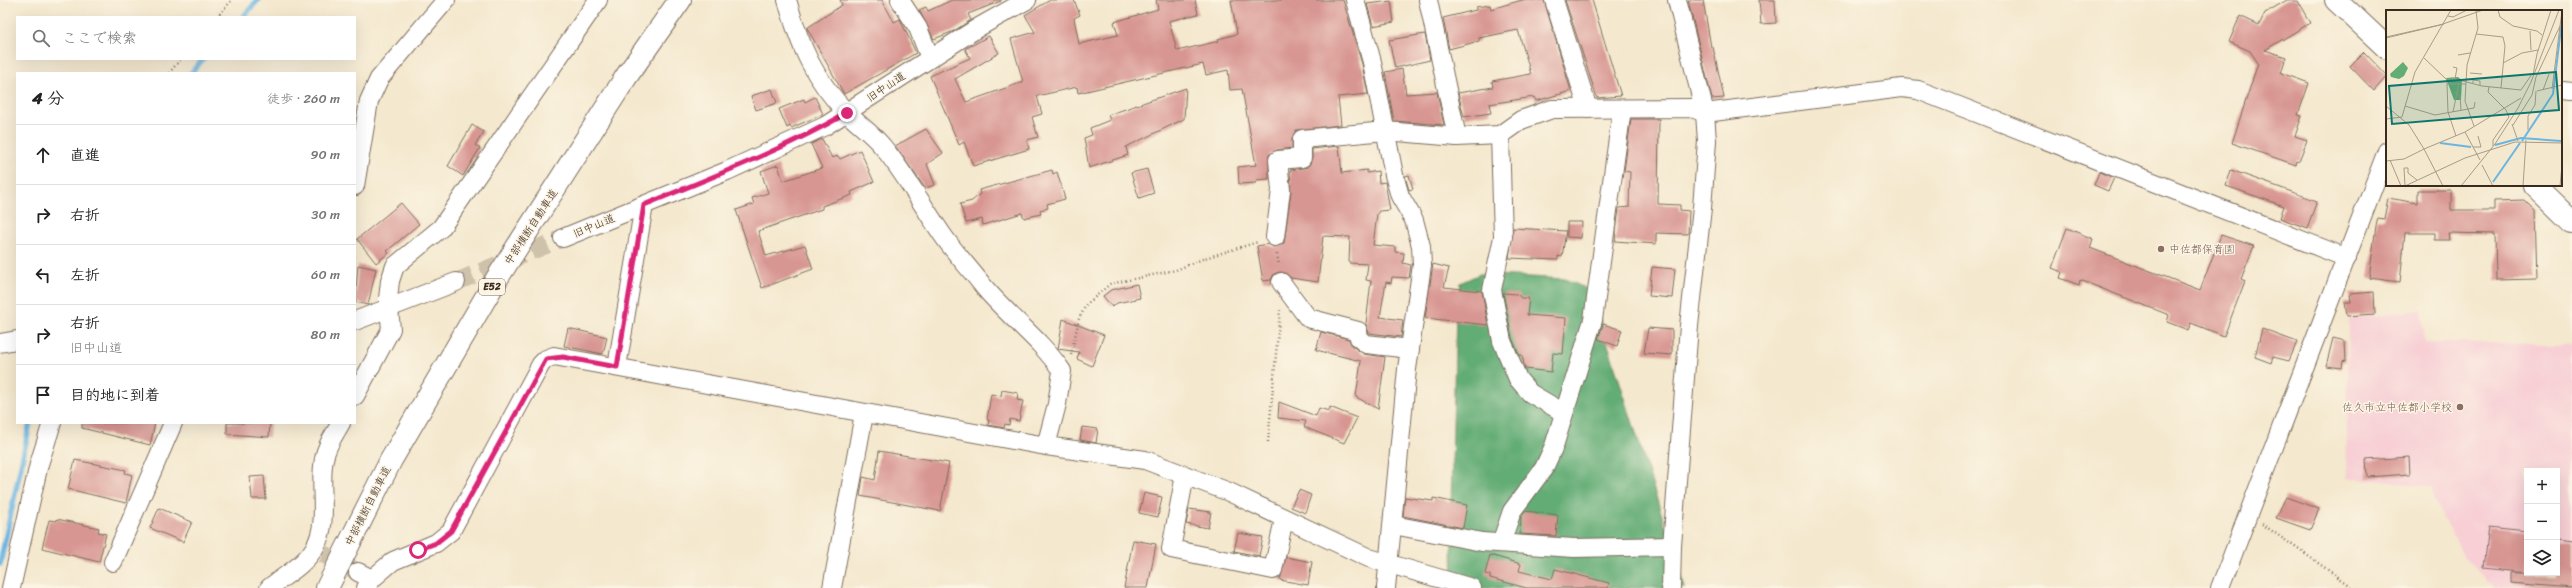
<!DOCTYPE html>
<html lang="ja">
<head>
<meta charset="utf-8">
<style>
  :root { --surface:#fff; --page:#f6f6f6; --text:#222; --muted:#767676; --line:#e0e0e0 }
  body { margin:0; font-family:Sriracha,"Klee One",sans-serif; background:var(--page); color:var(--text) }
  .controls { position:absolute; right:12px; bottom:12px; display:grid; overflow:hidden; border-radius:0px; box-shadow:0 4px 16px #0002 }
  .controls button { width:36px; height:36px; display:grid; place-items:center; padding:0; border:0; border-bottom:1px solid var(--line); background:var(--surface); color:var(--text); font:20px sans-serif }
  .stop { position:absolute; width:12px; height:12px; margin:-9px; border:3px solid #db2777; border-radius:50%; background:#fff }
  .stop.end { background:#db2777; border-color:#fff; box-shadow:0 1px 4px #0008 }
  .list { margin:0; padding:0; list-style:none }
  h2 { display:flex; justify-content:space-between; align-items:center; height:52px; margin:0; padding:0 16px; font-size:17px }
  h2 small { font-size:13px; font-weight:400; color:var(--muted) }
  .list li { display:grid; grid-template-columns:26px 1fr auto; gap:12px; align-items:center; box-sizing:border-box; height:60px; padding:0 16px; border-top:1px solid var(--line) }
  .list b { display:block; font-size:15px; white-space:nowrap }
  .list p { margin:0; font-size:13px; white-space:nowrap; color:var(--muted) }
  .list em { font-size:13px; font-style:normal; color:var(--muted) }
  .icon { flex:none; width:22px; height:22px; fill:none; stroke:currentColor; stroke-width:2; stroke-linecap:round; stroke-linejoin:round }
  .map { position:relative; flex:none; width:2572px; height:588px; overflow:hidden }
  .search { position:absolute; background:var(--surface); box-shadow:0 4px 16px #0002; left:16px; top:16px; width:340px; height:44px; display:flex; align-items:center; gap:10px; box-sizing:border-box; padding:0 14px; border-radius:0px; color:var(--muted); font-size:15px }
  .panel { position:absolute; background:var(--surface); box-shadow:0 4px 16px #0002; left:16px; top:72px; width:340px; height:352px; border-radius:0px }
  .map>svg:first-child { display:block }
  .built { fill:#f7cfd5; fill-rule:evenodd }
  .forest { fill:#62ac75; stroke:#4e6b4a }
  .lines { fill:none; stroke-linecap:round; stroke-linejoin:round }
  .stream { stroke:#6ab6e3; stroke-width:5.5 }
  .building { fill:#d89692 }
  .minor-tunnel { stroke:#cfc2ab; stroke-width:18; stroke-dasharray:18 9; stroke-linecap:butt }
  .minor-casing { stroke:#7c6c5c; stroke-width:20 }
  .major-casing { stroke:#7c6c5c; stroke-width:24 }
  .highway-casing { stroke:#7c6c5c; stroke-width:24 }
  .path { stroke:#7c6c5c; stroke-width:2.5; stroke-dasharray:1 3; stroke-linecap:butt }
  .minor { stroke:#fff; stroke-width:18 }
  .major { stroke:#fff; stroke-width:22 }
  .highway { stroke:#fff; stroke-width:22 }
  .route { stroke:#db2777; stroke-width:5 }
  .education-dot { fill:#8d6e63; stroke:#fcf5e5; stroke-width:1.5 }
  .labels { text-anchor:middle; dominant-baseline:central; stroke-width:3; stroke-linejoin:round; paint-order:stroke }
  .shield { fill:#fcf5e5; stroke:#75675a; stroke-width:1 }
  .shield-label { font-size:10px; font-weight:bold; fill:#3b2a1e }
  .street-label { font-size:11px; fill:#3b2a1e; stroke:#fcf5e5 }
  .education-label { font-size:11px; fill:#785e54; stroke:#fcf5e5; text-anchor:start }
  .inset-river { fill:none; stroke:#6ab6e3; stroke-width:2 }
  .inset-road { fill:none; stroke:#aa9c88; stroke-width:1 }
  .view { fill:#0f766e; fill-opacity:0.15; stroke:#0f766e; stroke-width:2 }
  .inset-edge { fill:none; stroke:#3b2a1e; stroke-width:2 }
</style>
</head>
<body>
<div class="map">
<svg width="2572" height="588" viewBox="0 0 2572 588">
  <rect width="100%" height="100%" fill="#fcf5e5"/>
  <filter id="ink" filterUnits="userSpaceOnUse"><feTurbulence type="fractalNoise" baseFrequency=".025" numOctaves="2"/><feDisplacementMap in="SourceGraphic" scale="8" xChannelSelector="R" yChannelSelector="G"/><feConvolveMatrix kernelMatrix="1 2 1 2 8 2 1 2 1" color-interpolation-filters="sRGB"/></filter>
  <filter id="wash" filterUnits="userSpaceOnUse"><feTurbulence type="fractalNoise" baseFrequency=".012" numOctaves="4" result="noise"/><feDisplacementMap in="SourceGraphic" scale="16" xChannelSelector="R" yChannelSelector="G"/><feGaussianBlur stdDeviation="0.9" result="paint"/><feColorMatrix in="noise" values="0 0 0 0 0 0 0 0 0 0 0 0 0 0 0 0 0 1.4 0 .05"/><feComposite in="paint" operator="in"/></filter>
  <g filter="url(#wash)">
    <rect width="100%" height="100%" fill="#f4e8ce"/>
    <path class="built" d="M2422,310L2425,343L2572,344V588H2493L2463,554L2434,501L2433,487L2346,477L2349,319ZM2527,471H2557V573H2527Z"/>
    <path class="forest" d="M1480,274L1565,279L1591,291L1685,588H1453L1451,503L1456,312L1460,283Z"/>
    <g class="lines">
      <g class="stream">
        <path d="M243,17L258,0"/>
        <path d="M191,73L203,59"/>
        <path d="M0,564L30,423"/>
      </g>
    </g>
    <g id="blocks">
      <g class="building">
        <path d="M840,0H882L894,22L900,19L916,53L844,94L807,28L842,5Z"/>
        <path d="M952,0H1001V1L968,14L971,20L954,31L934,39L919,10L926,7L928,11Z"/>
        <path d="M1050,0H1074L1080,15L1074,18L1079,44L1118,35L1114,22L1158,9L1156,0H1195L1198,14L1169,21L1177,51L1219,41L1218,39L1237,34L1231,0H1343L1362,64L1368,94L1338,97L1341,125L1296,130L1292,139V148L1277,150L1269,155V179L1256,180V183L1239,184L1238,167L1256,165L1242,89L1230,90L1228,70L1206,75L1203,64L1078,93L1077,87L1037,96L1042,114L1032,117L1038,137L1027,140L1029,149L973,166L964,142L959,145L930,76L970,58L965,49L989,36L999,53L955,79L966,102L1023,82L1011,39L1035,32L1025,15Z"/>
        <path d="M1522,0H1544L1571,91L1536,101L1534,97L1489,104L1491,113L1464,117L1458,93L1493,87L1492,81L1531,74L1518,30L1479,38V41L1449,49L1443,18L1476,10V7L1490,5L1491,9Z"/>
        <path d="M1565,0H1592L1621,96L1597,98Z"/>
        <path d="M1688,0H1703L1711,47H1713L1724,98L1712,99Z"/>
        <path d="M1759,0H1775L1776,23L1761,24Z"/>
        <path d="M2287,0H2297L2310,23L2265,50L2286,57L2281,73L2309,83L2298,115L2302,116L2295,136L2307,140L2299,161L2297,160L2296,165L2232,143L2258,63L2250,51L2229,42L2240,16L2259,25L2265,13Z"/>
        <path d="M1391,1L1394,22L1373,26L1367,4Z"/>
        <path d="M1425,34L1430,60L1395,68L1389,40Z"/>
        <path d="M2364,52L2387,76L2374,91L2350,66Z"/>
        <path d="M1402,69L1406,94L1437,92L1444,125L1394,121L1385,72Z"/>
        <path d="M1186,88L1184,119L1126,147L1128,155L1089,168L1084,138L1092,135L1090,128L1110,120L1108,115Z"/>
        <path d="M772,89L777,103L756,110L751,96Z"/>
        <path d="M815,97L823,114L791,128L790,126L787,128L779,109L804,99L805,102Z"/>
        <path d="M1631,119H1659L1658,204L1680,205V210L1689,211L1688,234L1656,233V244L1615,241L1619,208L1629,207L1630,172L1624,171Z"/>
        <path d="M472,125L484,132L475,145L480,148L463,176L448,166Z"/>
        <path d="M926,129L943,153L927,164L935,185L925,188L895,146Z"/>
        <path d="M822,139L832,158L838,156L840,159L860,150L874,182L851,192L852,195L822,206V209L758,231L766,256L805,245L813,269L762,288L736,210L754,204L752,198L768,193L761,171L778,165L783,181L822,168L811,144Z"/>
        <path d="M1339,146L1342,173L1367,170V173L1378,171L1379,183L1385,182L1390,210L1379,211L1377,214L1373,245L1395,247V252L1404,253L1403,263L1411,265L1409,278L1392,277L1391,283L1386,282L1380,317L1403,320L1401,337L1369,333L1366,324L1371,281L1366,280L1368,264L1349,263L1350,237L1323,236L1318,282L1291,278L1285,273L1280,272L1274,274L1271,280L1263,281L1257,246L1268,244L1274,247L1284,243L1291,191L1290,170L1308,167L1312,158V149Z"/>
        <path d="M1147,169L1154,193L1139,198L1131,173Z"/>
        <path d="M1052,170L1053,174L1057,172L1065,199L1047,204L1048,208L1040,210L1041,214L1024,218L1022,213L983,225L982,219L966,223L960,204L972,201L980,194L979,190Z"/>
        <path d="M2231,170L2317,201L2307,228L2280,218L2284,206L2226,186Z"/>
        <path d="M2099,172L2114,178L2108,191L2094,185Z"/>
        <path d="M1409,175L1413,189L1409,190L1405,176Z"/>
        <path d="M2418,190H2451V210H2494V201L2524,200L2535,211L2537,279L2496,280L2495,234L2448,233L2449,240H2435V233H2405L2400,282L2369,278L2376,226L2378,218L2384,219L2388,198L2418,203Z"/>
        <path d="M401,203L419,224L387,251L389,253L376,263L357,239Z"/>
        <path d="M1567,222H1582L1581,238L1567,237Z"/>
        <path d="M1513,228L1566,231L1562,257L1558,256V260L1509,258Z"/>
        <path d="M2067,228L2093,239L2090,248L2200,290L2221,235L2254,246L2241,279L2245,281L2224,336L2191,323L2188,330L2167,322L2169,315L2080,280L2079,285L2060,278L2062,272L2052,268Z"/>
        <path d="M1433,264L1449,268L1444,287L1482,291L1488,325L1425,318Z"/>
        <path d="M358,265L376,269L368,305L355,302Z"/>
        <path d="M1652,267L1675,269L1672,298L1649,296Z"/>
        <path d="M1137,284L1140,298L1117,303L1112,307L1103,296L1111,290Z"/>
        <path d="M2374,292L2375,314L2347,316L2345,302H2351L2350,294Z"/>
        <path d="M1503,293L1517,294L1521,298H1529L1527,315L1566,318L1563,354L1553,353L1551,372L1525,369L1522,355H1519L1512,338Z"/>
        <path d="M1063,319L1104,335L1092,366L1077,359L1079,352L1058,349Z"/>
        <path d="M1603,324L1622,330L1617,346L1598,339Z"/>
        <path d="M568,328L607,337L603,354L564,346Z"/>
        <path d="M1648,328L1672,330V355L1644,353Z"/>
        <path d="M2262,329L2297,342L2289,361L2273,357L2271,363L2255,357Z"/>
        <path d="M1321,332L1349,339L1352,346L1364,354L1385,357L1378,409L1356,397L1361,361L1316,350Z"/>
        <path d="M2333,338L2345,341L2346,362L2343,361L2342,368L2326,366Z"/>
        <path d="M1002,390L1018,393L1017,400L1023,401L1019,421L1010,419L1009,425L1005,424L1004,428L988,425L989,420H987L991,394L1001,396Z"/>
        <path d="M1279,402L1316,416L1319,408L1329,411L1330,407L1357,418L1344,443L1304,427L1306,421L1278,418Z"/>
        <path d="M82,423H155L150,445L82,428Z"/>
        <path d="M227,423H270L269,437L227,434Z"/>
        <path d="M1082,427L1098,429L1096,443L1080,440Z"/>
        <path d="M879,451L949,463L940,511L860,496L863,477L875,480Z"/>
        <path d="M2409,457L2410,474L2367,477L2366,460Z"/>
        <path d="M75,460L126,470L125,473L132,475L126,503L68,489Z"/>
        <path d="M264,476L266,499H252L250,477Z"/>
        <path d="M1299,490L1311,495L1305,513L1291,507Z"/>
        <path d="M1144,493L1162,497L1158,517L1139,513Z"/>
        <path d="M1405,497L1433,501V498L1467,505L1463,528L1403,516Z"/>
        <path d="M2286,497L2319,509L2310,530L2276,518Z"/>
        <path d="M159,508L192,522L183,542L150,528Z"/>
        <path d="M1189,509L1211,512L1208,528L1186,524Z"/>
        <path d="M1525,511L1558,515L1556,536L1520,534L1521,517Z"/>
        <path d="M57,519L99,528L98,532L106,534L99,562L42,548L49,520L57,521Z"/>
        <path d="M2488,527L2527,531V573L2483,568Z"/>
        <path d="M1238,533L1263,537L1259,556L1234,551Z"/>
        <path d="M2557,538L2572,540V588L2511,583V573H2557Z"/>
        <path d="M1133,540L1156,544L1148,588H1124Z"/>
        <path d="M1490,555L1521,564L1519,571L1552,579L1555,569L1609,583L1608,588H1526L1490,578V575L1485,574Z"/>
        <path d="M1286,557L1312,562L1308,585L1280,580Z"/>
      </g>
    </g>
  </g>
  <g filter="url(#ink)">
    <use href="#blocks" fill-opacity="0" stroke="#7c6c5c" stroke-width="1"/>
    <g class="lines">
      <g class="minor-tunnel">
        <path d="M456,282L563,238"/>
        <path d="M323,554L358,572"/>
      </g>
      <g class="minor-casing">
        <g id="minor">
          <path d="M787,0C800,46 813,78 847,113C859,125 873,134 883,147C906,175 923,207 944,237C956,254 971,270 984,287C1008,316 1040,339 1062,371L1057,404L1046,446"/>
          <path d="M900,0L918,28L930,58"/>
          <path d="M1355,0L1372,62L1394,175L1400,196L1414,220L1421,246L1422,265L1407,369L1386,588"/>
          <path d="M1428,0L1457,137"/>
          <path d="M1554,0L1588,109"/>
          <path d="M2561,91L2572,92"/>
          <path d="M1500,135L1503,237L1492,290L1502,341L1518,379L1530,393L1564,413"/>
          <path d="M355,186L369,101L379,79L446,0"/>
          <path d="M1275,237L1281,190L1278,160L1302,158V139L1385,131L1457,137L1500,135L1521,120L1552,109L1692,108L1705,113L1902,88L1918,90L2347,258"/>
          <path d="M563,238L727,171L825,126L979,27L1027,0"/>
          <path d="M1281,282L1308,318L1358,331L1359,338L1366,344L1410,349"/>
          <path d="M355,321L456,282"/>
          <path d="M0,343L17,340"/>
          <path d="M617,367L644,205"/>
          <path d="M355,396L391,329L388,299L390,281L395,266L441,228L598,0"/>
          <path d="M1185,475L1171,549L1273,570L1284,519"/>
          <path d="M1393,525L1482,542L1574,548L1672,546L1671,588"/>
          <path d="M1501,543L1512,511L1544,468L1554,446L1593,320L1622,109"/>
          <path d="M1672,546L1689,326L1702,208L1707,141L1705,113L1677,0"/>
          <path d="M113,562L173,423"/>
          <path d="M358,572L372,579L366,588"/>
          <path d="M372,579L393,561L436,543L451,531L541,364L546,359L554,356L1046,446L1145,460L1229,492L1369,558L1472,588"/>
          <path d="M11,588L39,464L52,423"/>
          <path d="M269,588C285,575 304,566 315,547C330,520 318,488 324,459C326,446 334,435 341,423"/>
          <path d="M832,588L864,414"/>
          <path d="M2220,588L2387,151"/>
        </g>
      </g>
      <g class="major-casing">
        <g id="major">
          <path d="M2336,0L2387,48"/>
          <path d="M2534,185L2572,222"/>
        </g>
      </g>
      <g class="highway-casing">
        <path id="highway" d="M327,588L391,460L496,280L626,77L680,0"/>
      </g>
      <g class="path">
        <path d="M217,17L232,0"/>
        <path d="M169,73L181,59"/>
        <path d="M1277,254L1279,265"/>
        <path d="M1071,355L1079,319L1086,305L1110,284L1176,270L1205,258L1258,242"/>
        <path d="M1268,442L1280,310"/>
        <path d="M2262,524L2354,588"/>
      </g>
      <use href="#minor" class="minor"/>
      <use href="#major" class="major"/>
      <use href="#highway" class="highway"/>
    </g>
  </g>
  <g class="lines" filter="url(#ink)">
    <path class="route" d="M418,550L436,543L451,531L546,359L563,357L617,367L644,205C712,177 783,150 847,113"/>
  </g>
  <g class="education-dot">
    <circle cx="2161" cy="249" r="4"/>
    <circle cx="2460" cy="407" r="4"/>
  </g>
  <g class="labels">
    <rect class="shield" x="479" y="279" width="26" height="16" rx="3"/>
    <g class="shield-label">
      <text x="492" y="287">E52</text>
    </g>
    <g class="street-label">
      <text transform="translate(886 87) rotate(-34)">旧中山道</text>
      <text transform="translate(594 226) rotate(-23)">旧中山道</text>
      <text transform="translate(531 227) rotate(-57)">中部横断自動車道</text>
      <text transform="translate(368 506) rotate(-63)">中部横断自動車道</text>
    </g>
    <g class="education-label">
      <text x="2169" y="249">中佐都保育園</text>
      <text x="2452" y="407" text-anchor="end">佐久市立中佐都小学校</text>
    </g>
  </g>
  <g transform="translate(2386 10)">
    <rect width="176" height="176" fill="#f4e8ce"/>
    <path d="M17,52L22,58L18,66L13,69L5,67L4,64ZM72,67L76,70L75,90H68L60,68Z" fill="#62ac75"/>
    <path class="inset-river" d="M136,131L167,84L176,10M54,133L85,137M109,135L135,128L175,131M107,172L134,133"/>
    <path class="inset-road" d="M112,0L114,7L127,16L151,21L156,25M62,6L67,7L81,0M144,21L145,40M90,24L117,27L119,36L115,78M0,27L58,14M0,28L54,15L97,0M72,45L84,43M38,48L61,70V74H80M117,53L136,43L152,40M67,57L71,58L69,69M84,63L96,64M147,65L151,44L165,0M65,68L96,76L135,80L146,64M87,73V70L94,71V75M61,74L62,102L70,126M103,77L102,82L120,100L123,107L107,130V136M166,79L174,16M157,80L163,64M151,81L176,75M69,82L74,86L75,100M0,96L23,115L38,139L79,122L94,150M19,96L49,105L88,98L89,92M67,102L73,73M0,109L16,107L29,62L65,0M126,114L132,131M127,115L146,85L150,67L174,16L176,1M88,116L79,91L81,55L92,18L90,0M142,120V106L149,95L150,81M79,122L135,88M87,137H95L92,126M4,150L15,176M0,151L18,149L38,139L57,176M96,155L107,176M19,176L18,158H22V163L31,170M19,176L79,148L129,132L176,133M75,176L109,134L132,98L145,72L173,0M137,176L140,130M174,176L176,155"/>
    <path class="view" d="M170,62L173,100L6,114L3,76Z"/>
    <rect width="176" height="176" class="inset-edge"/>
  </g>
</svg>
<div class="controls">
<button>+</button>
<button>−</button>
<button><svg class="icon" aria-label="layers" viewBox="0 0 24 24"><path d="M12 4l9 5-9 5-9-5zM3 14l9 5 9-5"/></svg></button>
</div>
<div class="stop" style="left:418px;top:550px"></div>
<div class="stop end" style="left:847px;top:113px"></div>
<div class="search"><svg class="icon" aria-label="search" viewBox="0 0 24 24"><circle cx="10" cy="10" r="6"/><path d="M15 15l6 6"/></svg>ここで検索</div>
<section class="panel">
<h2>4 分<small>徒歩 · 260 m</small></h2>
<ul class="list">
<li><svg class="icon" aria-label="ahead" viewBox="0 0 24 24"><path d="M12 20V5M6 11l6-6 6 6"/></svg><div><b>直進</b></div><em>90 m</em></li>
<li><svg class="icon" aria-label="right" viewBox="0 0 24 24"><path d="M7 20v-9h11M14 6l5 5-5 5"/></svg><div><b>右折</b></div><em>30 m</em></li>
<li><svg class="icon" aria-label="left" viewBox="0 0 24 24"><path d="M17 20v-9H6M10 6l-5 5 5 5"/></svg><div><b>左折</b></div><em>60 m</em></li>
<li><svg class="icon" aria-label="right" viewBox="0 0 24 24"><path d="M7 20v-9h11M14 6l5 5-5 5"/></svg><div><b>右折</b><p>旧中山道</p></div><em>80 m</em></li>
<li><svg class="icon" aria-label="arrive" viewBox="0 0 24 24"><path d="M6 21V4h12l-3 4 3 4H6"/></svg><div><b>目的地に到着</b></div></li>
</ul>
</section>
</div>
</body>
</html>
